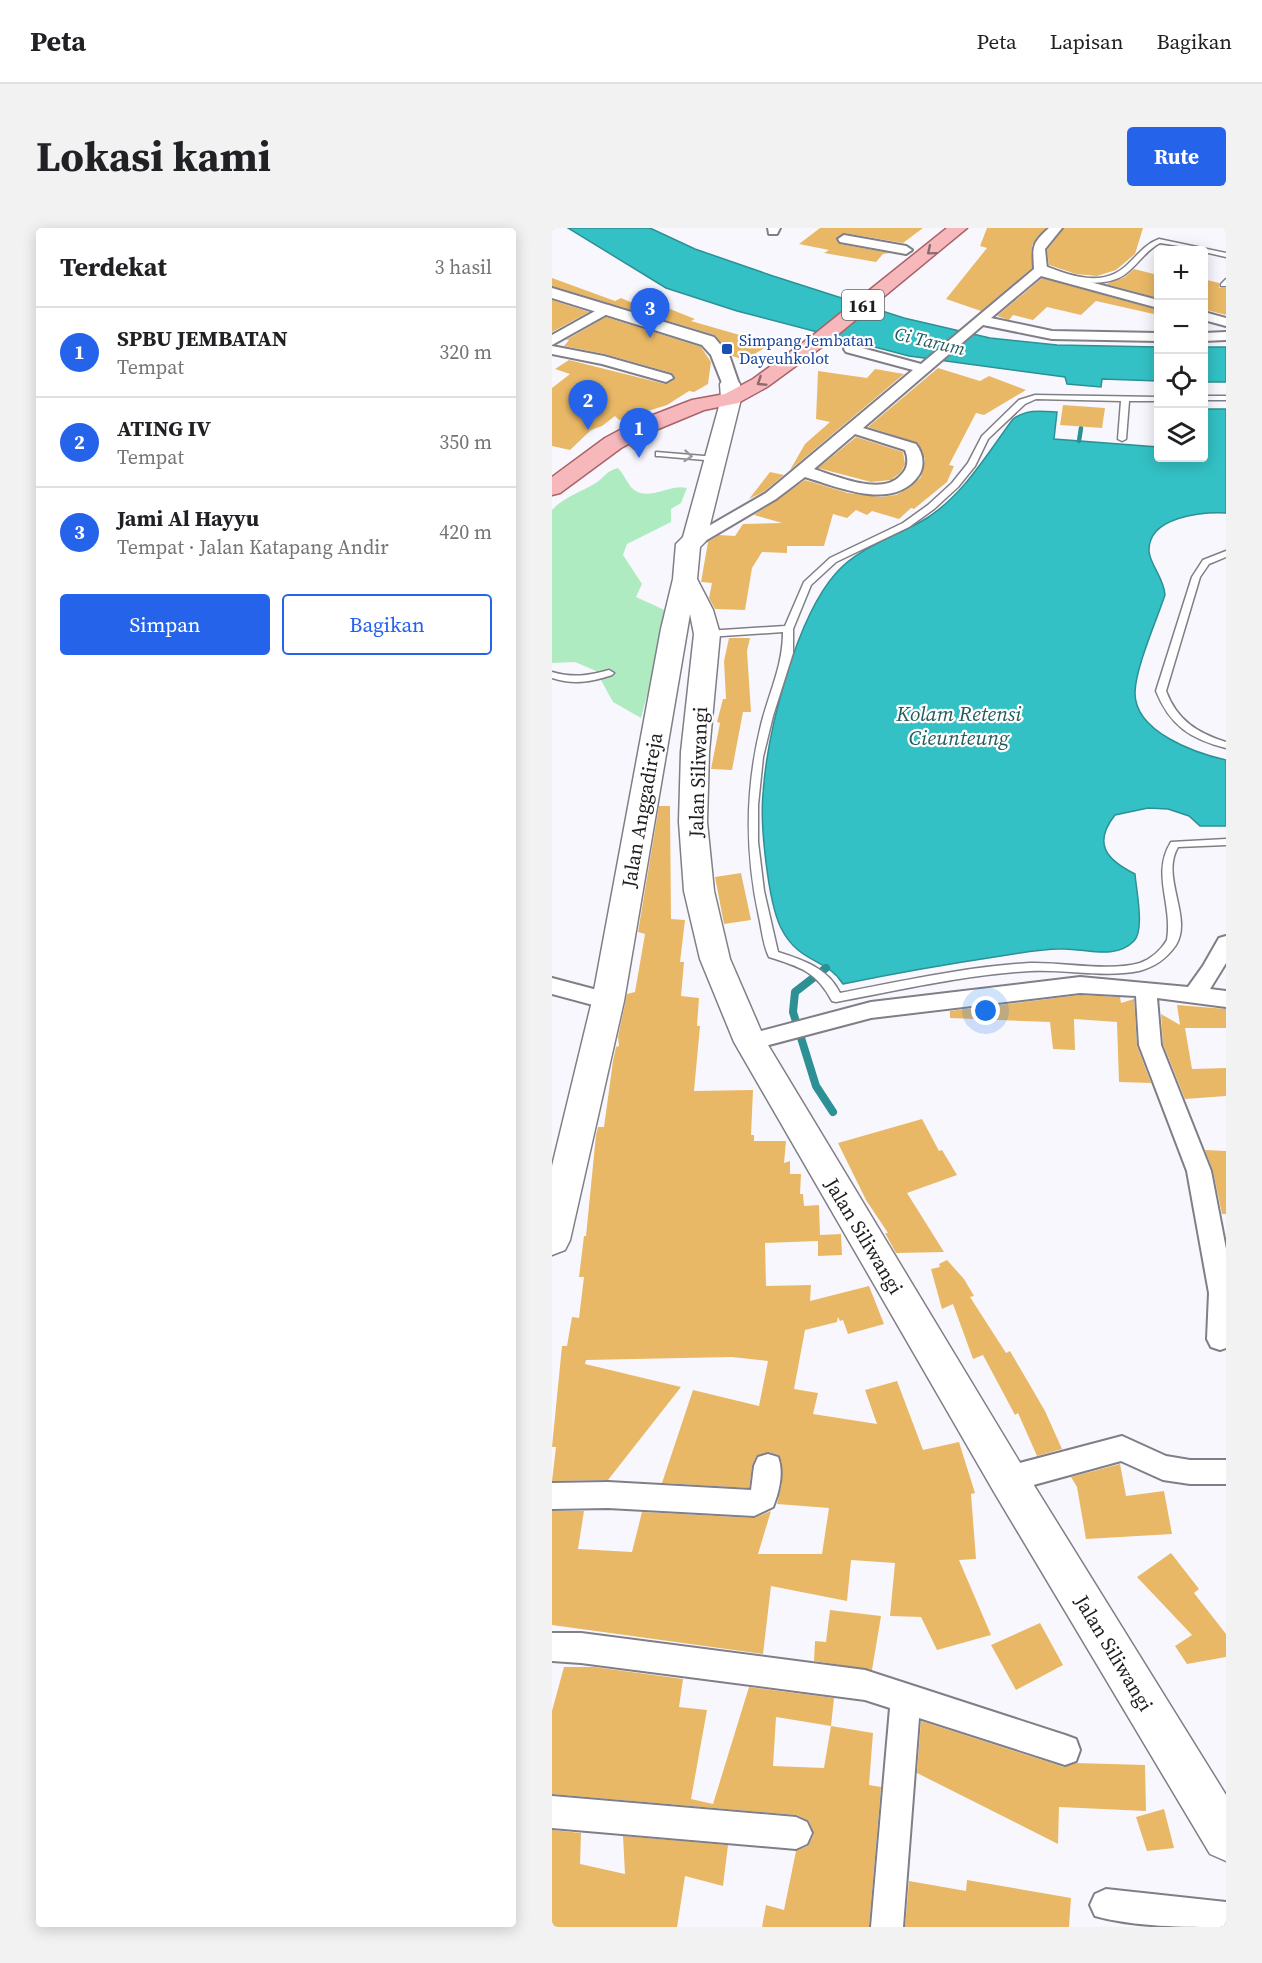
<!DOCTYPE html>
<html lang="id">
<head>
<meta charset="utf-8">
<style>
  :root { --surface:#fff; --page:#f2f2f2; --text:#202124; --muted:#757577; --line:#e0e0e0; --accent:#2563eb }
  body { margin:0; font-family:"Source Serif 4",serif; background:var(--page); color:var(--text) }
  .controls { position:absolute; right:18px; top:18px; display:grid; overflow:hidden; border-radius:6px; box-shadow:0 3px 15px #0003 }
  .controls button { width:54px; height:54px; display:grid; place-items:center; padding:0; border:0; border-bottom:2px solid var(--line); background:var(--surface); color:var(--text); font:30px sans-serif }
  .you { position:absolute; left:434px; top:783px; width:21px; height:21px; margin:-15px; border:4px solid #fff; border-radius:50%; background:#1a73e8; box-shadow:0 0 0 9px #1a73e833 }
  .badge { display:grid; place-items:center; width:39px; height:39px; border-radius:50%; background:var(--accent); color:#fff; font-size:20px; font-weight:700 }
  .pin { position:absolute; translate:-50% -50px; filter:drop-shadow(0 2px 3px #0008) }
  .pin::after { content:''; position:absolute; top:32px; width:21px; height:18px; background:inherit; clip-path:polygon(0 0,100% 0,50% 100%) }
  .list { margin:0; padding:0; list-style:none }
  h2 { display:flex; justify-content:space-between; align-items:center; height:78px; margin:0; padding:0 24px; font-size:26px }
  h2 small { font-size:20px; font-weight:400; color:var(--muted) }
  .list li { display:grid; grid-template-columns:39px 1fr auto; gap:18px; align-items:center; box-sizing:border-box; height:90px; padding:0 24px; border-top:2px solid var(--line) }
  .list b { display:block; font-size:22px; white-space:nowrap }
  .list p { margin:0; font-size:20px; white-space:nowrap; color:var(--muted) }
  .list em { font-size:20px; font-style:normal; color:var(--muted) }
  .actions { display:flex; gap:12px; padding:18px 24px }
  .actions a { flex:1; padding:14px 0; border:2px solid var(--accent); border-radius:6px; text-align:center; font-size:21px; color:var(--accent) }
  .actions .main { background:var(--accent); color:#fff }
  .icon { flex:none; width:33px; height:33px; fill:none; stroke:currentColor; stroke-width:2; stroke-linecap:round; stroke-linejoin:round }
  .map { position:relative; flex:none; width:674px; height:1699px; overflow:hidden; border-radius:6px }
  header { display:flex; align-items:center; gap:36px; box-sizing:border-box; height:84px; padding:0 30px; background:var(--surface); border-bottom:2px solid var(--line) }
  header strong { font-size:28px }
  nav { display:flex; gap:33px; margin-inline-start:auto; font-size:21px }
  .intro { display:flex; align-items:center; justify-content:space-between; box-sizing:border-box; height:144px; padding:0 36px }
  h1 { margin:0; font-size:42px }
  .button { padding:15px 27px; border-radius:6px; background:var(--accent); color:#fff; font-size:21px; font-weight:700 }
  main { display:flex; gap:36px; padding:0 36px }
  aside { flex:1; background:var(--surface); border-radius:6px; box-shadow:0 3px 15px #0003 }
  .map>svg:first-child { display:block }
  .green { fill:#afebc0 }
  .water { fill:#33c1c5; stroke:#2d9094; stroke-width:1.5 }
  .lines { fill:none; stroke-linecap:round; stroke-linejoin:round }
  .stream-far1 { stroke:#2d9094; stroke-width:4.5 }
  .stream { stroke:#2d9094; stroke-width:8 }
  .building { fill:#e9b866; fill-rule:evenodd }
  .service-casing { stroke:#807e86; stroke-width:3 }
  .minor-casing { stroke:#807e86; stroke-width:4 }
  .tertiary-casing { stroke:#807e86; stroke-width:4 }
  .secondary-casing { stroke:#807e86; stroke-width:3 }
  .primary-casing { stroke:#a76368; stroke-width:3 }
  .service { fill:#fff; fill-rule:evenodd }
  .minor { fill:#fff; fill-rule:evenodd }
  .tertiary { fill:#fff; fill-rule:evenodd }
  .secondary { fill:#fff; fill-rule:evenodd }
  .primary { fill:#f7b8bc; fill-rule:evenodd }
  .oneway { stroke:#8a6a6e }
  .oneway2 { stroke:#9a999b }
  .transit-dot { fill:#1a4fb4; stroke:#fff; stroke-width:2 }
  .labels { text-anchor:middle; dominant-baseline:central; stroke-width:4.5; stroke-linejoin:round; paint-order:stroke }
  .far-transit-label { font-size:16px; fill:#164399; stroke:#fff; text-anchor:start }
  .shield { fill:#fff; stroke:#626163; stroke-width:1.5 }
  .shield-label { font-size:18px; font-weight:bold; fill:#1e1d20 }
  .far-water-label { font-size:18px; font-style:italic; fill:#235b5c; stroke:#fff }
  .street-label { font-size:20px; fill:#1e1d20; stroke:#fff }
  .water-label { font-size:21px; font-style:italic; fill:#235b5c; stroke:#fff }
</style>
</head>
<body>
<header>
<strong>Peta</strong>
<nav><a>Peta</a><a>Lapisan</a><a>Bagikan</a></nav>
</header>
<div class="intro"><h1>Lokasi kami</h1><a class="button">Rute</a></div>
<main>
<aside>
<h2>Terdekat<small>3 hasil</small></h2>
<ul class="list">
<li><span class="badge">1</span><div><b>SPBU JEMBATAN</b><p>Tempat</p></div><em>320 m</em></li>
<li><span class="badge">2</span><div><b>ATING IV</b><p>Tempat</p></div><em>350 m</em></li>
<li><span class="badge">3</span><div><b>Jami Al Hayyu</b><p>Tempat · Jalan Katapang Andir</p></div><em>420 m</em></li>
</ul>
<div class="actions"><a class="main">Simpan</a><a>Bagikan</a></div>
</aside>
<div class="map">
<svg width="674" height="1699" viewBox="0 0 674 1699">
  <rect width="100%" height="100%" fill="#f9f7fe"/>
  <path class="green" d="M66,240C72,246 75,255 80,260C96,275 118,255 135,260L129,275L119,281V294L75,316L71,327L90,356L84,369L117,384L89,490L61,474L44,443L23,434L0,435V282C12,269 27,265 42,256C53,250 52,244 66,240Z"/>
  <g class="water">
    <path d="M16,0H98L143,21L221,48L352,90L438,110L505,117L606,119V153L550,151L549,159L515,156L513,149L357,128L185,83L114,60Z"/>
    <rect x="652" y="119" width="22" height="35"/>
    <path d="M652,181H674V285C651,284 596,288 597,323C598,337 612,350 613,367C605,391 583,441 583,465C583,504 643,525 674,532V598H648L637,588L616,581L596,580L563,587C540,616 555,632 583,646C584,661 593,702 582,713C563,732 536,721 512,721C491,720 470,725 449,728C396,736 344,745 291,756C275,730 247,736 229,700C216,674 208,596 211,566C215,504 244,389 285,344C308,318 346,308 375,290C412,266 435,226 461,191C475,181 489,183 505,184L502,211L606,219V230H652Z"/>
  </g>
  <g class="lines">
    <path class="stream-far1" d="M527,213L529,200"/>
    <path class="stream" d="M274,740L243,764L241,784L264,858L281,884"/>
  </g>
  <g class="building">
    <path d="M268,0H371L351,15L292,5L284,11L288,16L338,25L331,26L324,34L272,25L277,22L247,16Z"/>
    <path d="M435,0H494L480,17V40L429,83L394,71L435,20L428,18Z"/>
    <path d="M512,0H591L583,26L564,42L545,48L524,46L497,37L495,22Z"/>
    <path d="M582,41L606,47V70L554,56L573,49Z"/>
    <path d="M0,50L63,73L69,70L90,79L98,75L108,77L143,91L139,93L219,116L193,132L180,128L163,107L0,58Z"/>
    <path d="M490,50L606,82V87L544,73L529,87L495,79L481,92L461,87L457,92L445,88Z"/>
    <path d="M651,51L667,55V60H674V87L651,81Z"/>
    <path d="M0,72L37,84L0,104Z"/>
    <path d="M54,89L149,119L159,134L156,156L142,164L137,163L115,177L67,192L63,188L50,198L39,202L18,222L0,218V160L18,146L3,141L17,132L113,156L123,151L120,145L53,126L12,118L17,112H14Z"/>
    <path d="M386,140L428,153L437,148L474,162L432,187L424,185L397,237L402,238L395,254L362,281L359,280L347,291L320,283L315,287L304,282L295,290L281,286L272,318H235V325L210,324L200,340L193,382L163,381L157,370L160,355L149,354L156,314L167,307L183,308L191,296L230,295L202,287L253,252L296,265L329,269L344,267L357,260L369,249L373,231L366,215L316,199Z"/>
    <path d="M323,141L352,146L238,242L253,216L278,194L264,191L266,143L315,150Z"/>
    <path d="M511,177L553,180L550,200L508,197Z"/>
    <path d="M304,209L351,224L353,236L349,244L339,252L319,254L266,240Z"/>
    <path d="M218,244L232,247L213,263L197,271Z"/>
    <path d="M177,410H198L195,423L199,484H191L180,542L159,541L168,495L165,494L171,471H174L172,433Z"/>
    <path d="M107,578H118L119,691L133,692L128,734H132L129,768L147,770L145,798H148L142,863L201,862L199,907H202V913H234L232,935L238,933V946H249L248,966H251L252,978L267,977L268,1007L289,1006L290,1027L266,1028V1013L213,1015L214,1058L259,1057L258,1073L317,1058L332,1096L296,1106L291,1092L288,1093L286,1089L285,1094L253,1102L242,1161L266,1165L261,1186L325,1196L313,1162L345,1153L371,1222L407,1214L423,1265L419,1266L424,1331L407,1332L439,1407L385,1422L369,1389L338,1388L343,1335L299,1332L295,1373L219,1358L211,1426L0,1397V1283H32L26,1321L80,1324L90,1284L202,1290L219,1283L206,1326H270L277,1280L225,1276L230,1255V1235L227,1227L217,1224L204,1228L200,1238L197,1260L110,1255L141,1162L207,1178L216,1133L180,1129L34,1132L33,1136L129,1159L56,1252L0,1253L4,1219H0L10,1118H15L20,1089L27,1090L32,1049H27L32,1008H34L44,907L46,899H52L61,833L64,819L67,818L66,809L75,766L83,764L93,706L86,704Z"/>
    <path d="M189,645L199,692L172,696L163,649Z"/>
    <path d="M528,767L568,769L569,775L582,771L585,818L599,855L567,854L565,794L522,791L523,822L501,821L498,794L398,790V783Z"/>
    <path d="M625,777L674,781V800H633L640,841L674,840V868L633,871L611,816L609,786L628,797Z"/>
    <path d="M370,891L387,923L390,922L405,947L355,965L392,1024L344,1025L333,1005H336L314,972L286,915Z"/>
    <path d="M653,922L674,923V986H670L661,943Z"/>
    <path d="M395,1032L412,1051L422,1068L418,1069L454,1125L458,1123L493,1183L510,1221L485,1228L466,1185L463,1187L431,1127L421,1131L401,1076L390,1081L379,1041L388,1039L387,1036Z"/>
    <path d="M568,1236L574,1268L612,1263L620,1306L534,1311L525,1259L519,1249Z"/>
    <path d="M619,1325L647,1361L642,1365L674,1406V1429L635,1436L623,1418L640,1407L585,1349Z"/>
    <path d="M278,1382L329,1388L320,1442L262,1433L263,1413L274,1414Z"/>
    <path d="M488,1395L511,1437L464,1462L439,1417Z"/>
    <path d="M12,1439H42L131,1451L127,1479L155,1482L139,1571L161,1576L197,1459L282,1470L279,1498L321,1505L317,1557L329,1559L317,1699H210L214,1677L232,1682L244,1623L256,1618L262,1606L257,1593L245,1587L0,1566V1483ZM224,1489L279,1498L272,1540L221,1538Z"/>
    <path d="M369,1493L512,1539L524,1535L593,1537L594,1583L507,1579L506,1616L365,1545Z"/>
    <path d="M612,1581L622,1620L595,1623L584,1589Z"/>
    <path d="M0,1602L29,1605L28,1636L73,1646L71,1608L176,1617L171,1658L133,1648L125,1699H0Z"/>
    <path d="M415,1652L519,1670L517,1699H353L357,1653L414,1663Z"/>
  </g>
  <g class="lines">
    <g class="service-casing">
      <g id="service">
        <path d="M607,11L674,25V29L652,24V22L608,15C593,23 585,38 572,47C549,62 507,53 486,38L491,37C518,48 551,60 575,37C585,28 593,16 607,11Z"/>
        <path d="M674,51V58H669V56Z"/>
        <path d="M483,167L606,169V173H577L574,211L570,213L566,211L569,173L484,171L473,176L436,211L423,238L406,259L382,281L357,299L284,334L259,357L241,401V425L221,488L211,529L206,577V614L212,663L226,724C251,732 276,740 288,765C351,753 413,739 478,735C511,734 557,744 588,735C599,731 609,722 615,712C621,676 599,646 619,614L674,611V617L626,619C608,649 641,689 624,717C615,730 603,739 587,743C552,750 514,741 478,743C412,747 348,762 284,774L280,773C264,743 248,739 217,729C211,717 210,702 207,689C193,624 193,562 209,497C217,465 231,438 231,404L155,409L150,406L155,403L233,398L252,354L278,330L351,295L376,277L400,255L416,235L430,208L467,172Z"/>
        <rect x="652" y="168" width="22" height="4"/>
        <path d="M71,206H77L89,217V221H83L71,210Z"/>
        <path d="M104,224L164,229L168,231L164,233L107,228H104Z"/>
        <path d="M674,323V329L657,336L648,349L614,463C625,492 645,505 674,514V520C639,511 618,498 604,463L640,349L651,332Z"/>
        <path d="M57,442L62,445L60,447C40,454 21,457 0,450V444C21,450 36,448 57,442Z"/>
      </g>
    </g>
    <g class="minor-casing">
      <g id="minor">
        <path d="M216,0H228L225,6H217Z"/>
        <path d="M497,0H510L493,21L495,41L504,45L606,72V80L489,48L439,90L500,103L606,105V113L500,111L431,97L311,200L364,216C371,225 373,237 367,247C342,284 286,259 253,249L224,271L148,316H136L134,313L136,310L214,265L361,142L294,124L292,121L294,118L299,117L369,136L482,41C481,19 479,16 497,0ZM303,206L353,222C357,232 356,241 348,248C330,268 283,248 262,241Z"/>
        <path d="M292,7L354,18L360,22L354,26L288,14L286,11Z"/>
        <path d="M54,77L59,78L61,81L59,84L0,117V107Z"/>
        <path d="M652,84L674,90V98L652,92Z"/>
        <path d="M674,104V112L652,113V105Z"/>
        <path d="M0,118L52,128L119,147L121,150L114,154L50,136L0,126Z"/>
        <path d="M674,708V735L658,761L674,763V779L605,770L609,817L659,943L674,1021V1120L668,1122L659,1119L655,1111L657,1065L635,943L587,817L584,768L528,765L319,790L198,822L190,820L187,814L190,808L198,806L319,774L528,749L636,759L651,738L667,710Z"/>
        <path d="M0,750L64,767L67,773L64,779L56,781L0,766Z"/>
        <path d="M570,1208L614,1228L638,1232H674V1256H638L611,1252L569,1233L456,1264L446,1260L442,1251L446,1242L456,1238Z"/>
        <path d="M216,1226L226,1229C232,1244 227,1265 221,1279L202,1288L56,1280L0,1281V1255L56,1254L199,1262L202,1238L206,1229Z"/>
        <path d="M0,1405H29L313,1442L513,1507L524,1511L528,1522L524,1533L513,1537L367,1490L351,1699H319L338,1480L313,1472L29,1435L0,1433Z"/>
        <path d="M0,1568L244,1589L255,1594L260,1605L255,1616L244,1621L0,1600Z"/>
        <path d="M554,1661L674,1674V1699C631,1699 583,1699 543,1688L538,1677L543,1666Z"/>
      </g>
    </g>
    <g class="tertiary-casing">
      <path id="tertiary" d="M0,60L162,109L177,127L187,156L184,160H172L159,127L150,117L0,70Z"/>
    </g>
    <g class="secondary-casing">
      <path id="secondary" d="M178,150L185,152L188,156L189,171L154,313L148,319L145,351L161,382L168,406L157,524L155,594L162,663L178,731L213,812L470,1238L674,1567V1633L658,1626L442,1264L182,814L148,731L132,663L127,594L129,524L142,406L138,386L72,773L18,1012L13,1022L0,1027V938L40,773L109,401L121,351L124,316L131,309L169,171L168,156L171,152Z"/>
    </g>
    <g class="primary-casing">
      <path id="primary" d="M395,0H415L278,113L215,159L186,175L152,182L99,204L69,220L8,265L0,267V249L53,210L83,194L140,172L173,166L201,151L264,105Z"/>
    </g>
    <use href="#service" class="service"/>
    <use href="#minor" class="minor"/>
    <use href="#tertiary" class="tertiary"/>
    <use href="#secondary" class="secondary"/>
    <use href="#primary" class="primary"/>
  </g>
  <defs><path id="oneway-chevron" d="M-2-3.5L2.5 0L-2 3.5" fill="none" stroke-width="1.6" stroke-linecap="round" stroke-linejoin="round" transform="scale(1.5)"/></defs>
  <g class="oneway">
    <use href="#oneway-chevron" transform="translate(379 23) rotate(140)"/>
    <use href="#oneway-chevron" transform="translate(209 154) rotate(147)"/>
  </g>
  <use class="oneway2" href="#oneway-chevron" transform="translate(136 228) rotate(5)"/>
  <rect class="transit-dot" x="169" y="115" width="12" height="12" rx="3"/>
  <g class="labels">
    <g class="far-transit-label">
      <text x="187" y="112">Simpang Jembatan<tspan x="187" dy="18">Dayeuhkolot</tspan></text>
    </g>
    <rect class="shield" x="290" y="62" width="42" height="30" rx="4.5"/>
    <g class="shield-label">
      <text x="311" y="77">161</text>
    </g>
    <g class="far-water-label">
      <text transform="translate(378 113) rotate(13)">Ci Tarum</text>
    </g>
    <g class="street-label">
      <text transform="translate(146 544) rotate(-88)">Jalan Siliwangi</text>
      <text transform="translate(90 582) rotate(-80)">Jalan Anggadireja</text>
      <text transform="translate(312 1008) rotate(59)">Jalan Siliwangi</text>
      <text transform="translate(562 1425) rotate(59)">Jalan Siliwangi</text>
    </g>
    <g class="water-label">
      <text x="407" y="485">Kolam Retensi<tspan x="407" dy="24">Cieunteung</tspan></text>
    </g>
  </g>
</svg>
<div class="controls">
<button>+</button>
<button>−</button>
<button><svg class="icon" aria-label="locate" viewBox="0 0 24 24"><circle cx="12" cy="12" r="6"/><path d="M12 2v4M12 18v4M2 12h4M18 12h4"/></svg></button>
<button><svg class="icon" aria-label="layers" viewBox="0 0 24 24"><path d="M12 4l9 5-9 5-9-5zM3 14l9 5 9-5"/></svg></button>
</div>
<div class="you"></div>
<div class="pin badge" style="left:87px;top:230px">1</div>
<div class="pin badge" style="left:36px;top:202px">2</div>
<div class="pin badge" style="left:98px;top:110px">3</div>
</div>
</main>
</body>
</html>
